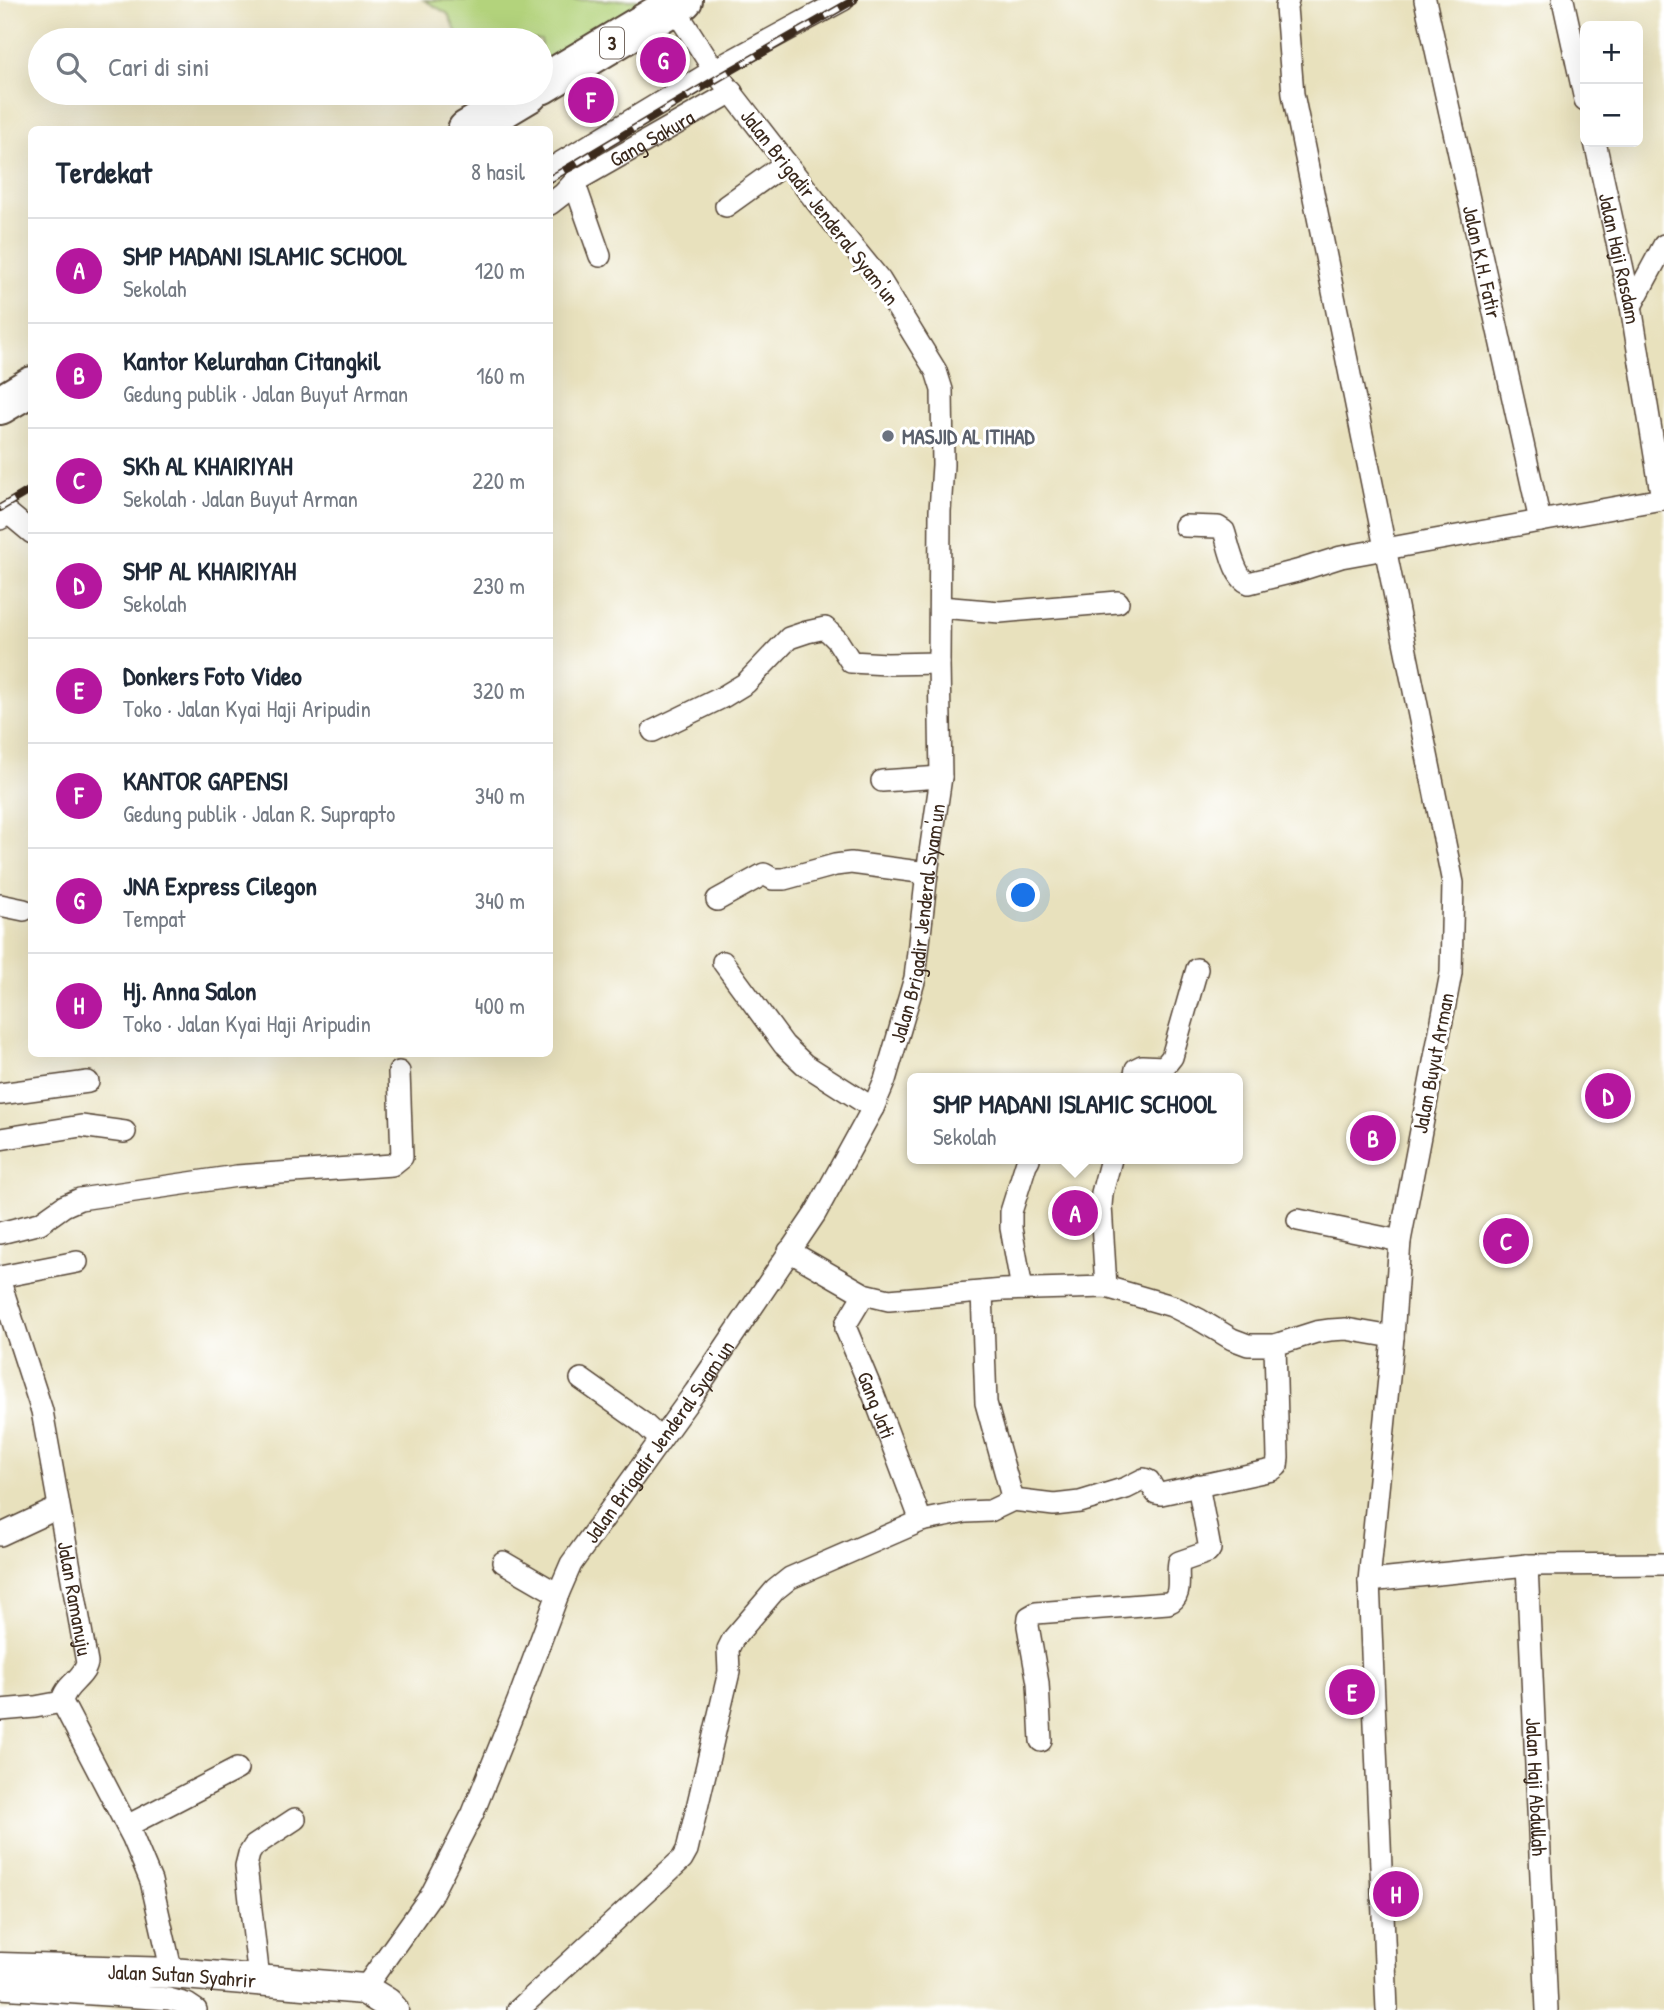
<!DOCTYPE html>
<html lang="id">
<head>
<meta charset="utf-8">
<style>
  :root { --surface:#fff; --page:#f2f2f3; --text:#1f2937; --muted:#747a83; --line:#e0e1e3; --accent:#b5179e }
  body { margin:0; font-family:"Patrick Hand",sans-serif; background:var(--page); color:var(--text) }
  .controls { position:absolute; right:21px; top:21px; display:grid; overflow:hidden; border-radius:10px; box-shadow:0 7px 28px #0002 }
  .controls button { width:63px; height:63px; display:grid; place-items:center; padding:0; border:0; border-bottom:2px solid var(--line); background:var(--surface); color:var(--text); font:35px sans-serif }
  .you { position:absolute; left:1024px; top:896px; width:24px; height:24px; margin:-18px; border:5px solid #fff; border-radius:50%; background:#1a73e8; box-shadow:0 0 0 10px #1a73e833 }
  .badge { display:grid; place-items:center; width:46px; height:46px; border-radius:50%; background:var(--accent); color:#fff; font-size:23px; font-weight:700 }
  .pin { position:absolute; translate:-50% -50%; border:4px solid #fff; box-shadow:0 2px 7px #0006 }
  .popup { position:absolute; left:907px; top:1073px; width:336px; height:91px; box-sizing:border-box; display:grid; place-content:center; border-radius:10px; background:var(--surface); filter:drop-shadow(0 2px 5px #0005); font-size:23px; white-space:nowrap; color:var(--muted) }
  .popup b { font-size:26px; color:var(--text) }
  .popup::after { content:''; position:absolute; left:50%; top:100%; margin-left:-14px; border:14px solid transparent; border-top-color:var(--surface) }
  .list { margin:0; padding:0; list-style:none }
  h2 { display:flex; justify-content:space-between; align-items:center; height:91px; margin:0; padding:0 28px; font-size:30px }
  h2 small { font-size:23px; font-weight:400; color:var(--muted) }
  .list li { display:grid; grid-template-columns:46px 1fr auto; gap:21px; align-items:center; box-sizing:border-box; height:105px; padding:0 28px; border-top:2px solid var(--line) }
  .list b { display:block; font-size:26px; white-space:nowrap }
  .list p { margin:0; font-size:23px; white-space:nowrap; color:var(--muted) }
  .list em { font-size:23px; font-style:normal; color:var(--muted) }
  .icon { flex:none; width:38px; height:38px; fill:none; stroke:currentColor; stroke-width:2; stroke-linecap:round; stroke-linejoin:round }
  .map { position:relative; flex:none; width:1664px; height:2010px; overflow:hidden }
  .search { position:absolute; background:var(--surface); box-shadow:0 7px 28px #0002; left:28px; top:28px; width:525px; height:77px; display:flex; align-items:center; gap:18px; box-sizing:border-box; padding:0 24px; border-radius:38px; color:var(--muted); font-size:26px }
  .panel { position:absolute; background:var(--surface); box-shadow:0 7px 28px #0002; left:28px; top:126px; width:525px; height:931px; border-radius:10px }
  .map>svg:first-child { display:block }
  .green { fill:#b3d37b; stroke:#777e4c; stroke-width:2 }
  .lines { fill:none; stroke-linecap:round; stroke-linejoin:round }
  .street-casing { stroke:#554536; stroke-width:24 }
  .secondary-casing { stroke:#554536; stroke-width:33 }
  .highway-casing { stroke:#554536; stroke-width:42 }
  .street { stroke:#fff; stroke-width:21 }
  .secondary { stroke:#fff; stroke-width:30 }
  .highway { stroke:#fff; stroke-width:38 }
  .rail-casing { stroke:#3b2a1e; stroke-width:8 }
  .rail { stroke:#fff; stroke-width:5; stroke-dasharray:16; stroke-linecap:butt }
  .worship-dot { fill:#6b7280; stroke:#fff; stroke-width:2.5 }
  .labels { text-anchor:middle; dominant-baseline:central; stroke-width:6; stroke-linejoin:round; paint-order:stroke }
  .shield { fill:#fff; stroke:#766a62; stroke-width:2 }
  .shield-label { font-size:19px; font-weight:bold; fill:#3b2a1e }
  .street-label { font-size:21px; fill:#3b2a1e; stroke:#fff }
  .worship-label { font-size:21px; font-weight:bold; fill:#5b616d; stroke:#fff; text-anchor:start }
</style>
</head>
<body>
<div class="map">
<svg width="1664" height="2010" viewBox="0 0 1664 2010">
  <rect width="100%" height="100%" fill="#fff"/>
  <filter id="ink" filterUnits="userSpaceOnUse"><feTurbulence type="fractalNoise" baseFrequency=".0143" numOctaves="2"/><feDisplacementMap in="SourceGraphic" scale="14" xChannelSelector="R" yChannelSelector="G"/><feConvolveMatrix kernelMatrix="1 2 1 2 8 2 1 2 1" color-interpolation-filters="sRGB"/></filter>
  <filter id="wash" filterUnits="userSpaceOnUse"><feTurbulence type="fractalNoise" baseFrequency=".00686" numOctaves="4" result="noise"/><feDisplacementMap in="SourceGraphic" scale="28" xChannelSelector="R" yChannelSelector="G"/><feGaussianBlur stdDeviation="1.57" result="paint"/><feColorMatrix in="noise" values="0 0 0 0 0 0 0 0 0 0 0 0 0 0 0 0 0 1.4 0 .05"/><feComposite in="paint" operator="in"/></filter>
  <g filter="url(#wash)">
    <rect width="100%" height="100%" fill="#e8e1bd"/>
    <path class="green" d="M424,0H650L541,65V40H460L448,14Z"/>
  </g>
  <g filter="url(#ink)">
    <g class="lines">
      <g class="street-casing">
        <g id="street">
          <path d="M1288,0L1286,7L1293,94L1453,883L1451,973L1400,1241L1393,1337L1369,1581L1387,2010"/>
          <path id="s1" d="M1425,0L1540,521"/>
          <path d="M1563,0L1585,100"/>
          <path id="s2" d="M1595,142L1631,306L1662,499"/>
          <path d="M550,169L714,70L843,0"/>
          <path d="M574,182L600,256"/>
          <path id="s3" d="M550,204L563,194L574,182L732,92"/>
          <path d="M726,206L786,163"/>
          <path d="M1631,306L1664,245"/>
          <path d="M0,519L8,513L32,533"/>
          <path d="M1185,526L1218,527L1224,531C1229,545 1234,578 1249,583L1297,571L1341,557L1662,499"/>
          <path d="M940,607L1000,612L1118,602"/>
          <path d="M653,731L723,697L746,683L789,638L807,632L825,628L837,640L851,662L887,664L939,663"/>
          <path d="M882,781L941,777"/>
          <path d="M717,900L764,874L773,879H784L835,865L851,863L927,873"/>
          <path d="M0,905L24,910"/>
          <path d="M723,962L784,1045L804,1064L873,1108"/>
          <path d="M1134,1078L1136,1069L1142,1066L1164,1067L1172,1057L1197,969"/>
          <path d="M0,1094L88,1082"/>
          <path d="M0,1139L81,1126L125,1132"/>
          <path d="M1298,1220L1400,1241"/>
          <path d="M0,1233L40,1223L64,1206L80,1199L237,1176L392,1165L402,1157L399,1072"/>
          <path d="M789,1251L864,1294L889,1300L1003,1290L1106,1287L1172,1306L1200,1320L1232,1339L1248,1345H1275L1316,1332L1330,1330L1346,1329L1393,1337"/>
          <path d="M0,1277L77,1262"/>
          <path id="s4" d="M0,1282L42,1411L87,1663C84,1679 64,1685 62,1702L133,1838L151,1881L172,1973"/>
          <path d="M1106,1287L1101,1206L1102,1193L1111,1159"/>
          <path d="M1022,1289L1011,1228V1212L1026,1164L1029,1159"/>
          <path d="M982,1292L986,1403L1013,1500"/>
          <path id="s5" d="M864,1294L846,1324V1329L874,1396L921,1521"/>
          <path d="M581,1379L643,1423L660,1439"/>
          <path d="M0,1535L58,1508"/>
          <path d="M503,1562L558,1594"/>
          <path id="s6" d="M1527,1565L1547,2010"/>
          <path d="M1369,1581L1527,1565L1664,1564"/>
          <path d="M0,1710L35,1707L62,1702"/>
          <path d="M1041,1741L1038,1683L1028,1626L1029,1617L1036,1613L1168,1603C1184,1597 1176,1576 1179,1562L1208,1552L1210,1549L1198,1485"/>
          <path d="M127,1826L237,1769"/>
          <path d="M259,1979L246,1866L249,1854L254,1846L295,1819"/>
          <path d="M0,1988L169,1999L187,2004L196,2010"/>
          <path id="s7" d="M364,1989L431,1895L473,1813L518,1701L558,1594L571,1564L695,1392L815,1214L873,1108L885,1080L915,978L927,873L941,777L939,663L940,511L943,465L942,390L936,371L880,280L818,204L714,70L673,6"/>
          <path d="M518,2010L682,1859L687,1850L729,1672L728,1649L733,1639L775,1590L790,1578L921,1521L966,1512L990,1511L1013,1500L1054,1505L1080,1502L1126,1488L1144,1479L1149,1481L1156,1493L1161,1494L1272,1470L1277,1466L1278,1458L1275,1345"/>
        </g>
      </g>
      <g class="secondary-casing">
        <g id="secondary">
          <path id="s8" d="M0,1968L172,1973L364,1989L387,2003L393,2010"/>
        </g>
      </g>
      <g class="highway-casing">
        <g id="highway">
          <path d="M541,85L683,0"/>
          <path d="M467,130L529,93"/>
          <path d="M0,405L32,386"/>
        </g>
      </g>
      <use href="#street" class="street"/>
      <use href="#secondary" class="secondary"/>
      <use href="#highway" class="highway"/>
      <g class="rail-casing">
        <g id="rail">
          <path d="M550,179L720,77L854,0"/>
          <path d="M0,508L32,489"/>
        </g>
      </g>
      <use href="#rail" class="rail"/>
    </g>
  </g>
  <circle class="worship-dot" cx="888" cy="436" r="7"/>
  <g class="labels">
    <rect class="shield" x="600" y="27.5" width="24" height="31" rx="5"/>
    <g class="shield-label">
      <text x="612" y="43">3</text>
    </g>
    <g class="street-label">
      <text stroke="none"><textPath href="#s3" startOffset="122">Gang Sakura</textPath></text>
      <text transform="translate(820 207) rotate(52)">Jalan Brigadir Jenderal Syam'un</text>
      <text stroke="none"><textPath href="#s2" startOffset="119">Jalan Haji Rasdam</textPath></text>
      <text stroke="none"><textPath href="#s1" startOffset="268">Jalan K.H. Fatir</textPath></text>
      <text stroke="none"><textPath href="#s7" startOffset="1214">Jalan Brigadir Jenderal Syam'un</textPath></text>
      <text transform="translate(1433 1063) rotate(-79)">Jalan Buyut Arman</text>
      <text stroke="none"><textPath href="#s5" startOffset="122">Gang Jati</textPath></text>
      <text stroke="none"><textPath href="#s7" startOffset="626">Jalan Brigadir Jenderal Syam'un</textPath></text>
      <text stroke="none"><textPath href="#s4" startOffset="326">Jalan Ramanuju</textPath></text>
      <text stroke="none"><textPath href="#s6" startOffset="222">Jalan Haji Abdullah</textPath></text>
      <text stroke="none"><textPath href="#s8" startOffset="182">Jalan Sutan Syahrir</textPath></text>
    </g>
    <g class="worship-label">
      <text x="902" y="436">MASJID AL ITIHAD</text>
    </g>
  </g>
</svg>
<div class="controls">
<button>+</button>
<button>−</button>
</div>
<div class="you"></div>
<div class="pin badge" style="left:1075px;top:1213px">A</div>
<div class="popup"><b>SMP MADANI ISLAMIC SCHOOL</b>Sekolah</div>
<div class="pin badge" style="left:1373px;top:1138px">B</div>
<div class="pin badge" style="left:1506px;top:1241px">C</div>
<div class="pin badge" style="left:1608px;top:1096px">D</div>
<div class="pin badge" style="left:1352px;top:1692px">E</div>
<div class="pin badge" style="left:591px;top:100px">F</div>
<div class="pin badge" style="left:663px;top:60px">G</div>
<div class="pin badge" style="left:1396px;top:1894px">H</div>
<div class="search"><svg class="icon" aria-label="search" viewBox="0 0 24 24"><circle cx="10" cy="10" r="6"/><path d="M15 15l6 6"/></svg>Cari di sini</div>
<section class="panel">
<h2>Terdekat<small>8 hasil</small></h2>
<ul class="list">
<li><span class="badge">A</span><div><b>SMP MADANI ISLAMIC SCHOOL</b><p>Sekolah</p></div><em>120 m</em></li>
<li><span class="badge">B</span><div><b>Kantor Kelurahan Citangkil</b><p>Gedung publik · Jalan Buyut Arman</p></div><em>160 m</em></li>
<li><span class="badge">C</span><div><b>SKh AL KHAIRIYAH</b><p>Sekolah · Jalan Buyut Arman</p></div><em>220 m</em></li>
<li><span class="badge">D</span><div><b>SMP AL KHAIRIYAH</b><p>Sekolah</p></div><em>230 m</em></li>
<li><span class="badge">E</span><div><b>Donkers Foto Video</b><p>Toko · Jalan Kyai Haji Aripudin</p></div><em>320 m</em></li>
<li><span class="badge">F</span><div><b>KANTOR GAPENSI</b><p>Gedung publik · Jalan R. Suprapto</p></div><em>340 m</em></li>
<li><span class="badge">G</span><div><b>JNA Express Cilegon</b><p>Tempat</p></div><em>340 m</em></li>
<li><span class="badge">H</span><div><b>Hj. Anna Salon</b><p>Toko · Jalan Kyai Haji Aripudin</p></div><em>400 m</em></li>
</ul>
</section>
</div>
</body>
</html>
